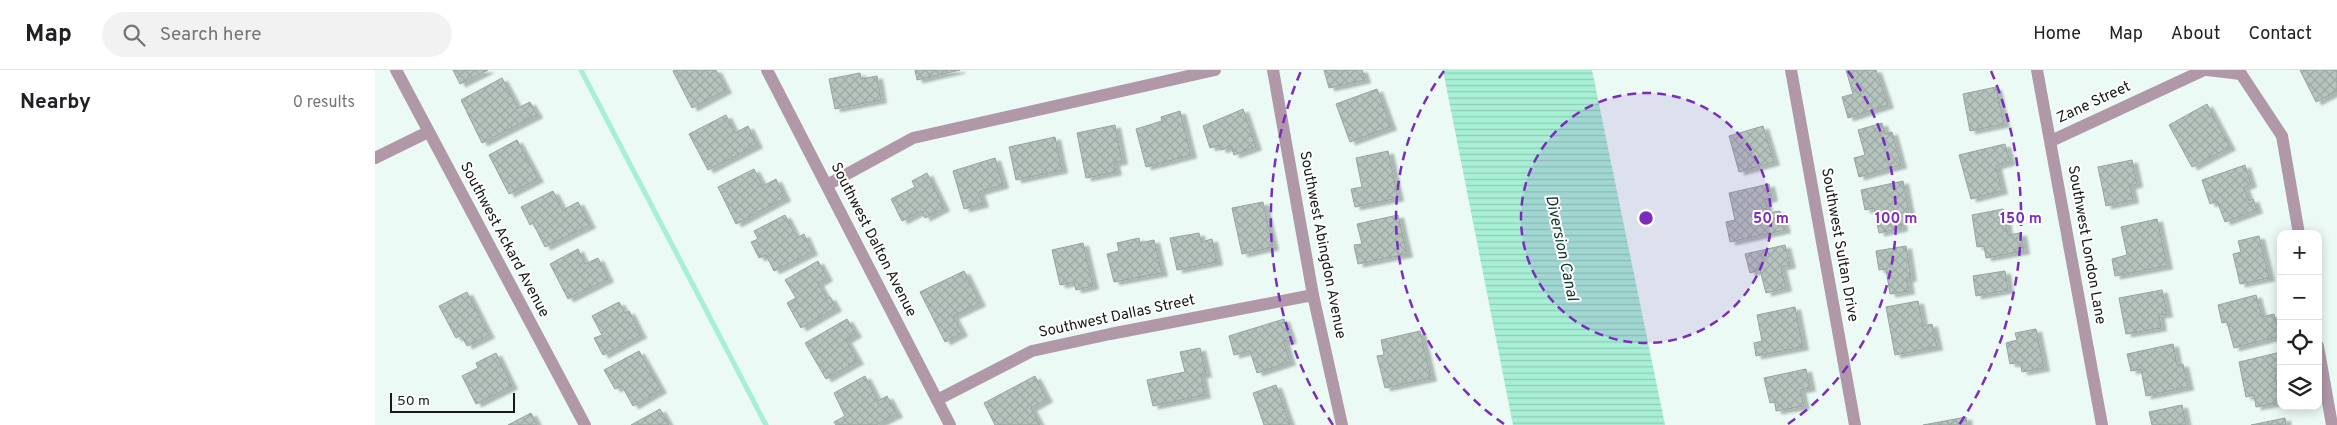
<!DOCTYPE html>
<html lang="en">
<head>
<meta charset="utf-8">
<style>
  :root { --surface:#fff; --page:#f2f2f2; --text:#202124; --muted:#757577; --line:#e0e0e0 }
  body { margin:0; font-family:Overpass,sans-serif; background:var(--page); color:var(--text) }
  .controls { position:absolute; right:15px; bottom:15px; display:grid; overflow:hidden; border-radius:10px; box-shadow:0 2px 12px #0003 }
  .controls button { width:45px; height:45px; display:grid; place-items:center; padding:0; border:0; border-bottom:1px solid var(--line); background:var(--surface); color:var(--text); font:25px sans-serif }
  .scale { position:absolute; left:15px; bottom:12px; width:125px; box-sizing:border-box; padding-left:5px; border:2px solid #161b19; border-top:0; font-size:14px; line-height:18px; white-space:nowrap; color:#161b19; -webkit-text-stroke:4px #fff; paint-order:stroke }
  .list { margin:0; padding:0; list-style:none }
  h2 { display:flex; justify-content:space-between; align-items:center; height:65px; margin:0; padding:0 20px; font-size:21px }
  h2 small { font-size:16px; font-weight:400; color:var(--muted) }
  .icon { flex:none; width:28px; height:28px; fill:none; stroke:currentColor; stroke-width:2; stroke-linecap:round; stroke-linejoin:round }
  .map { position:relative; flex:none; width:1962px; height:355px; overflow:hidden }
  header { display:flex; align-items:center; gap:30px; box-sizing:border-box; height:70px; padding:0 25px; background:var(--surface); border-bottom:1px solid var(--line) }
  header strong { font-size:24px }
  nav { display:flex; gap:28px; margin-inline-start:auto; font-size:18px }
  .search { width:350px; height:45px; background:var(--page); display:flex; align-items:center; gap:12px; box-sizing:border-box; padding:0 18px; border-radius:28px; color:var(--muted); font-size:19px }
  main { display:flex }
  aside { flex:1; background:var(--surface) }
  .map>svg:first-child { display:block }
  .water { fill:url(#water-rules) }
  .lines { fill:none; stroke-linecap:round; stroke-linejoin:round }
  .stream { stroke:#a7efd5; stroke-width:5 }
  .building { fill:url(#building-cross-hatch); stroke:#97a49f; filter:url(#shadow) }
  .street { stroke:#b098a8; stroke-width:12 }
  .ring { fill:none; stroke:#7b2cbf; stroke-width:2.5; stroke-dasharray:9 6 }
  .labels { text-anchor:middle; dominant-baseline:central; stroke-width:4; stroke-linejoin:round; paint-order:stroke }
  .street-label { font-size:15px; fill:#161b19; stroke:#fff }
  .water-label { font-size:16px; font-style:italic; fill:#103227; stroke:#fff }
  .centre { fill:#7b2cbf; stroke:#fff; stroke-width:2.5 }
  .ring-label { font-size:15px; text-anchor:middle; font-weight:bold; fill:#7b2cbf; stroke:#fff; stroke-width:4; stroke-linejoin:round; paint-order:stroke }
</style>
</head>
<body>
<header>
<strong>Map</strong>
<div class="search"><svg class="icon" aria-label="search" viewBox="0 0 24 24"><circle cx="10" cy="10" r="6"/><path d="M15 15l6 6"/></svg>Search here</div>
<nav><a>Home</a><a>Map</a><a>About</a><a>Contact</a></nav>
</header>
<main>
<aside>
<h2>Nearby<small>0 results</small></h2>
<ul class="list">
</ul>
</aside>
<div class="map">
<svg width="1962" height="355" viewBox="0 0 1962 355">
  <defs>
    <pattern id="water-rules" width="6" height="5" patternUnits="userSpaceOnUse" patternTransform="scale(1.25)"><rect width="6" height="5" fill="#a7efd5"/><path d="M0 2.5h6" fill="none" stroke="#8fccb6"/></pattern>
    <pattern id="building-cross-hatch" width="8" height="8" patternUnits="userSpaceOnUse" patternTransform="scale(1.25)"><rect width="8" height="8" fill="#b6c4be"/><path d="M0 0l8 8M0 8l8-8" fill="none" stroke="#9ca8a3"/></pattern>
    <filter id="shadow"><feDropShadow dx="5.5" dy="3" stdDeviation="1" flood-color="#0004"/></filter>
  </defs>
  <rect width="100%" height="100%" fill="#ebfaf4"/>
  <path class="water" d="M1068,0H1217L1290,355H1138Z"/>
  <g class="lines">
    <path class="stream" d="M206,0L391,355"/>
  </g>
  <g class="building">
    <path d="M78,0H113L85,14Z"/>
    <path d="M300,0H341L351,20L317,38L298,1Z"/>
    <path d="M540,0H585L542,10Z"/>
    <path d="M949,0H987L990,10L954,18Z"/>
    <path d="M1471,0H1501L1513,35L1473,48L1467,27L1478,24Z"/>
    <path d="M1925,0H1962V21L1941,32Z"/>
    <path d="M485,3L486,9L502,6L506,30L460,39L454,9Z"/>
    <path d="M127,8L143,38L155,32L162,45L107,73L86,30Z"/>
    <path d="M1621,17L1629,54L1595,61L1588,24Z"/>
    <path d="M1002,19L1016,57L975,72L961,34Z"/>
    <path d="M1832,34L1855,77L1817,97L1794,55Z"/>
    <path d="M868,39L881,77L859,85L856,76L846,80L844,75L835,78L828,56Z"/>
    <path d="M805,41L816,85L771,97L761,59L787,51L786,47Z"/>
    <path d="M351,45L360,63L373,56L382,75L333,100L314,64Z"/>
    <path d="M1507,53L1510,64L1517,62L1526,95L1484,107L1479,88L1490,85L1483,60Z"/>
    <path d="M740,55L747,91L739,93L741,102L711,108L702,63Z"/>
    <path d="M1388,56L1399,92L1364,102L1354,66Z"/>
    <path d="M680,67L687,100L641,110L634,77Z"/>
    <path d="M142,70L163,109L134,124L114,85Z"/>
    <path d="M1630,74L1635,92L1621,96L1627,121L1596,129L1584,85Z"/>
    <path d="M1013,81L1023,128L980,137L976,119L987,117L981,88Z"/>
    <path d="M620,88L628,115L604,122L608,134L589,139L578,101Z"/>
    <path d="M1757,90L1762,114L1755,116L1758,130L1731,136L1723,97Z"/>
    <path d="M1870,95L1876,114L1869,117L1874,131L1878,129L1882,140L1850,152L1842,131L1835,134L1827,110Z"/>
    <path d="M379,99L388,116L401,109L410,128L361,154L343,117Z"/>
    <path d="M552,103L569,138L550,148L546,141L527,151L516,129L540,117L537,111Z"/>
    <path d="M1528,111L1535,147L1525,148L1527,158L1504,163L1499,138L1490,140L1486,120Z"/>
    <path d="M1394,114L1397,128L1390,130L1393,143L1405,141L1410,160L1355,172L1351,152L1360,150L1354,123Z"/>
    <path d="M178,121L188,140L203,132L215,155L170,177L158,153L155,155L146,137Z"/>
    <path d="M888,132L898,177L867,184L857,138Z"/>
    <path d="M1628,139L1633,165L1646,163L1649,181L1611,188L1609,176L1602,177L1597,145Z"/>
    <path d="M410,145L422,168L429,164L437,182L399,201L391,185L384,188L376,172L383,169L379,161Z"/>
    <path d="M1023,145L1032,184L983,194L979,175L987,174L982,154Z"/>
    <path d="M1782,149L1792,196L1740,206L1737,189L1752,185L1746,157Z"/>
    <path d="M824,163L826,172L837,169L842,192L802,200L795,168Z"/>
    <path d="M1884,166L1894,208L1865,214L1858,184L1866,182L1863,171Z"/>
    <path d="M764,168L765,173L779,170L787,203L739,212L732,184L744,181L742,173Z"/>
    <path d="M708,173L718,216L701,220L699,212L685,215L677,180Z"/>
    <path d="M1410,175L1415,195L1406,197L1411,218L1391,223L1385,200L1375,203L1370,184Z"/>
    <path d="M1531,176L1536,208L1532,209L1534,221L1515,224L1511,199L1504,200L1501,181Z"/>
    <path d="M203,179L210,194L223,188L233,209L193,229L175,194Z"/>
    <path d="M443,191L452,208L443,213L452,229L455,227L461,238L426,258L412,233L421,228L410,210Z"/>
    <path d="M589,201L605,233L578,246L587,263L570,272L545,222Z"/>
    <path d="M1630,201L1633,220L1601,226L1598,206Z"/>
    <path d="M1787,220L1792,244L1784,245L1786,258L1751,264L1744,228Z"/>
    <path d="M92,222L114,265L92,276L86,265L81,268L64,236Z"/>
    <path d="M1881,225L1887,247L1899,244L1905,266L1859,278L1852,252L1847,253L1843,235Z"/>
    <path d="M1543,231L1548,256L1557,254L1562,277L1520,285L1511,237Z"/>
    <path d="M244,232L250,243L254,241L266,265L228,285L219,268L227,265L217,246Z"/>
    <path d="M1420,237L1428,277L1381,286L1379,273L1387,271L1382,245Z"/>
    <path d="M472,249L481,264L471,270L483,291L451,309L430,273Z"/>
    <path d="M909,249L916,270L909,272L915,292L882,303L875,281L859,285L854,266Z"/>
    <path d="M1661,259L1669,298L1647,302L1645,292L1635,294L1631,273L1642,270L1640,263Z"/>
    <path d="M1045,261L1056,308L1010,318L1002,286L1009,285L1006,270Z"/>
    <path d="M1798,274L1802,295L1808,294L1813,317L1771,326L1766,299L1756,301L1752,284Z"/>
    <path d="M825,278L831,304L826,305L830,325L778,336L772,310L810,302L805,282Z"/>
    <path d="M264,281L286,320L258,336L247,316L240,319L229,300Z"/>
    <path d="M1906,282V303L1900,305L1906,332L1881,337L1879,325L1871,327L1864,292Z"/>
    <path d="M121,283L137,316L101,334L87,306L103,298L101,293Z"/>
    <path d="M1431,299L1435,318L1425,320L1429,336L1401,341L1400,332L1395,333L1389,308Z"/>
    <path d="M490,306L503,331L512,326L522,344L501,355H461L459,352L470,346L459,323Z"/>
    <path d="M660,306L672,329L656,338L665,355H620L609,333Z"/>
    <path d="M901,315L915,355H889L878,323Z"/>
    <path d="M1807,335L1811,355H1777L1774,342Z"/>
    <path d="M285,339L294,355H256Z"/>
    <path d="M156,343L162,355H133Z"/>
    <path d="M1591,347L1592,355H1548Z"/>
    <path d="M1910,348L1911,355H1876Z"/>
  </g>
  <g class="lines">
    <g class="street">
      <path d="M21,0L210,355"/>
      <path d="M392,0L575,355"/>
      <path d="M898,0L938,225L967,355"/>
      <path d="M1416,0L1480,355"/>
      <path d="M1662,0L1727,355"/>
      <path d="M1832,0L1866,4"/>
      <path d="M1866,4L1907,66L1924,164"/>
      <path d="M1676,71L1829,0"/>
      <path d="M0,88L53,62"/>
      <path d="M452,115L538,68L840,0"/>
      <path d="M1943,276L1957,355"/>
      <path d="M562,330L657,281L735,264L938,225"/>
    </g>
  </g>
  <circle cx="1271" cy="148" r="125" fill="#7b2cbf" fill-opacity=".12"/>
  <g class="ring">
    <circle cx="1271" cy="148" r="125"/>
    <path d="M1129 354A250 250 0 0 1 1069 1M1473 1A250 250 0 0 1 1413 354"/>
    <path d="M958 355A375 375 0 0 1 926 1M1616 1A375 375 0 0 1 1584 355"/>
  </g>
  <g class="labels">
    <g class="street-label">
      <text transform="translate(1719 33) rotate(-25)">Zane Street</text>
      <text transform="translate(129 170) rotate(62)">Southwest Ackard Avenue</text>
      <text transform="translate(498 170) rotate(63)">Southwest Dalton Avenue</text>
      <text transform="translate(947 175) rotate(79)">Southwest Abingdon Avenue</text>
      <text transform="translate(1464 175) rotate(80)">Southwest Sultan Drive</text>
      <text transform="translate(1711 175) rotate(80)">Southwest London Lane</text>
      <text transform="translate(742 247) rotate(-12)">Southwest Dallas Street</text>
    </g>
    <g class="water-label">
      <text transform="translate(1186 178) rotate(78)">Diversion Canal</text>
    </g>
  </g>
  <circle cx="1271" cy="148" r="8" class="centre"/>
  <g class="ring-label">
    <text x="1396" y="153">50 m</text>
    <text x="1521" y="153">100 m</text>
    <text x="1646" y="153">150 m</text>
  </g>
</svg>
<div class="controls">
<button>+</button>
<button>−</button>
<button><svg class="icon" aria-label="locate" viewBox="0 0 24 24"><circle cx="12" cy="12" r="6"/><path d="M12 2v4M12 18v4M2 12h4M18 12h4"/></svg></button>
<button><svg class="icon" aria-label="layers" viewBox="0 0 24 24"><path d="M12 4l9 5-9 5-9-5zM3 14l9 5 9-5"/></svg></button>
</div>
<div class="scale">50 m</div>
</div>
</main>
</body>
</html>
